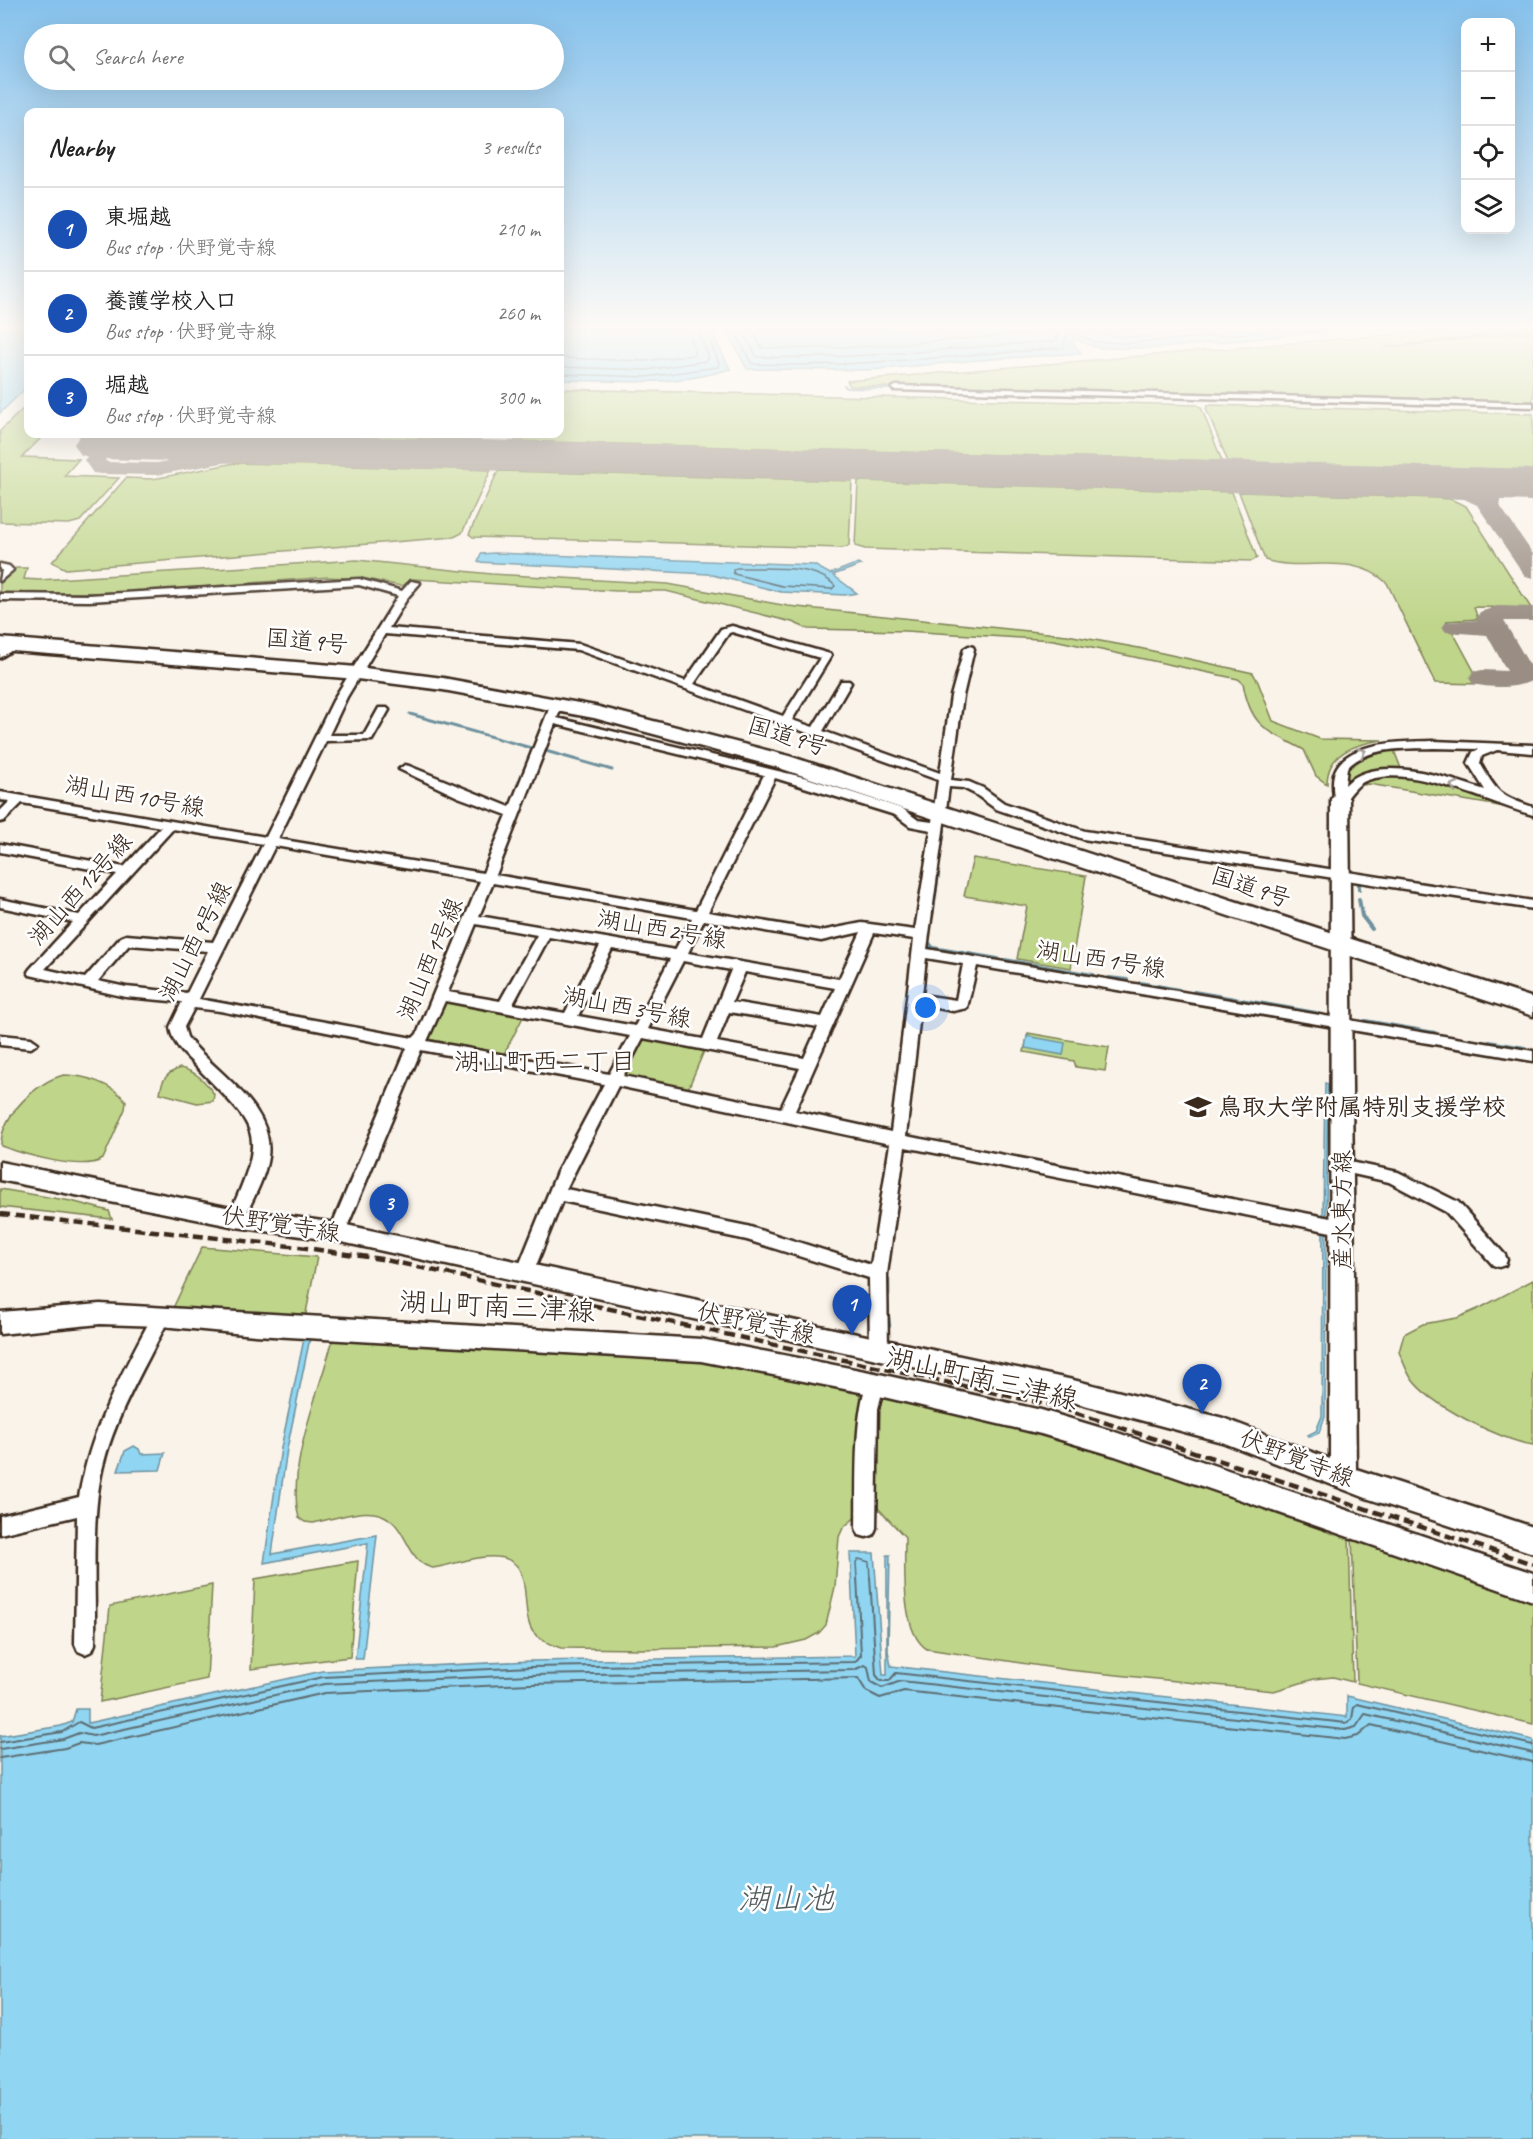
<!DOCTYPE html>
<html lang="en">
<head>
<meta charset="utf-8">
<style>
  :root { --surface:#fff; --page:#f6f6f6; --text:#222; --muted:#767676; --line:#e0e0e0; --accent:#1a73e8 }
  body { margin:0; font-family:Caveat,"Klee One",sans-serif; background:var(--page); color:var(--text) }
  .controls { position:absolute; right:18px; top:18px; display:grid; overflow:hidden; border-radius:12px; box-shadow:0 6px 24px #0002 }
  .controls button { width:54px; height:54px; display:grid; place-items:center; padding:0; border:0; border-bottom:2px solid var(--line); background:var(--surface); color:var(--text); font:30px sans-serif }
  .you { position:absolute; left:926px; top:1008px; width:21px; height:21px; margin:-15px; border:4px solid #fff; border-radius:50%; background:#1a73e8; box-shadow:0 0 0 9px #1a73e833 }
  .badge { display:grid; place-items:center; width:39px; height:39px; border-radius:50%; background:var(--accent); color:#fff; font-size:20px; font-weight:700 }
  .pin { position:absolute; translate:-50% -50px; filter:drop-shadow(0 2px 3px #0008) }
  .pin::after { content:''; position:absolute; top:32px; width:21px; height:18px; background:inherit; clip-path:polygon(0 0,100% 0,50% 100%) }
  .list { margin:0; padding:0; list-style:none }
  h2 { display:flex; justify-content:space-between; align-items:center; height:78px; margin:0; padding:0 24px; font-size:26px }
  h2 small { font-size:20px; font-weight:400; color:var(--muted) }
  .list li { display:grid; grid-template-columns:39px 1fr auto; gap:18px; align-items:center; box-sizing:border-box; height:84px; padding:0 24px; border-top:2px solid var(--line) }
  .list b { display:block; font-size:22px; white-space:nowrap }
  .list p { margin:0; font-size:20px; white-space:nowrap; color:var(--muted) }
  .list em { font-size:20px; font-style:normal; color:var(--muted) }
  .icon { flex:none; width:33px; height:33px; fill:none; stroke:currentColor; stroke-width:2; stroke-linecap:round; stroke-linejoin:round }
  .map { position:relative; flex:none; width:1533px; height:2139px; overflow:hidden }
  .search { position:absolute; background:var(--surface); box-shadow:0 6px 24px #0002; left:24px; top:24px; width:540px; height:66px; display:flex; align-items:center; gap:15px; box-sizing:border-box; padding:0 21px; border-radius:33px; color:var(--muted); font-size:22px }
  .panel { position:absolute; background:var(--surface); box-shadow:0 6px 24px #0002; left:24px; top:108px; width:540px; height:330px; border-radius:12px }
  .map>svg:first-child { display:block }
  .green { fill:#bfd58a; stroke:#7d8054; stroke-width:1.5 }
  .water { fill:#90d5f2; stroke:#6e919d; stroke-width:1.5 }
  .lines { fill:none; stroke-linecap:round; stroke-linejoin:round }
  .shore-far1 { stroke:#5d6e73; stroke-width:1.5 }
  .shore { stroke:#5d6e73; stroke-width:2 }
  .stream-far3 { stroke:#6e919d; stroke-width:2 }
  .stream-far2 { stroke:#6e919d; stroke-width:3 }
  .stream-far1 { stroke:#6e919d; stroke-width:4 }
  .stream { stroke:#6e919d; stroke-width:4.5 }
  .taxiway { fill:#9a8e84; fill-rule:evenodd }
  .runway { fill:#9a8e84; fill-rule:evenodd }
  .street-casing { stroke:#3b2a1e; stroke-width:5 }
  .secondary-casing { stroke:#3b2a1e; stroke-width:5 }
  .highway-casing { stroke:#3b2a1e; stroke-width:5 }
  .street { fill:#fff; fill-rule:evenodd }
  .secondary { fill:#fff; fill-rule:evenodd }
  .highway { fill:#fff; fill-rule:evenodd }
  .rail { stroke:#3b2a1e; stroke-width:4.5; stroke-dasharray:10 5; stroke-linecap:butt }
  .oneway { stroke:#a79f9a }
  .labels { text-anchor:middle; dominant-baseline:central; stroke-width:5; stroke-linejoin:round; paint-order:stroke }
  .street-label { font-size:24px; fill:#3b2a1e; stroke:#fff }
  .poi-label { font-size:24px; font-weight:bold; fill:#3b2a1e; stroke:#fff; text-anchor:start }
  .neighbourhood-label { font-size:26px; fill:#3b2a1e; stroke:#fff }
  .near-street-label { font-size:28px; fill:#3b2a1e; stroke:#fff }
  .near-water-label { font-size:32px; font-style:italic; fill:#545d5e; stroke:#fff }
</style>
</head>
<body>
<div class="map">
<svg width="1533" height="2139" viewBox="0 0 1533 2139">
  <rect width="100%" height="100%" fill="#faf3ea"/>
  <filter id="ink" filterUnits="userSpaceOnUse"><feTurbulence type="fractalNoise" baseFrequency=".0167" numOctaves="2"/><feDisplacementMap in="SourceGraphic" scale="12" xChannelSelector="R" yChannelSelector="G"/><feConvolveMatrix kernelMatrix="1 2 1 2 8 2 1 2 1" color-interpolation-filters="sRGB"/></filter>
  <g filter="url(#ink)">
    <g class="green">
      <path d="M1457,329H1533L1383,348L1533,332V404L850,386L847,381Z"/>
      <path d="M560,389L1197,405L1201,407L1222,461L515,441L518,434H560Z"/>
      <path d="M28,404V434H45L22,457L79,459L64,476L119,478L80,521L69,524L0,522V431Z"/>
      <path d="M1208,405L1533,414V470L1228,462L1206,408Z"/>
      <path d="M222,434H463L460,440Z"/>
      <path d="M235,463L491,470L462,533L454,537L66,569L52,562L126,478L153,479Z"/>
      <path d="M498,471L852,481L849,546L843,548L473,537L469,534Z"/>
      <path d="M858,481L1232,492L1257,558L1252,561L865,549L855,546Z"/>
      <path d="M1239,492L1437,498L1450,499L1466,506L1531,608L1474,607L1478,619L1447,621L1481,684L1435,683L1387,583C1351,550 1304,573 1265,560Z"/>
      <path d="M357,560L491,574L668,584L788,606L1067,635L1139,648L1253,673L1258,682L1273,721L1320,739L1382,740C1355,744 1327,753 1327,784L1316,776L1304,750C1268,730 1251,729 1243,683L1238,679L1054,640L905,631L808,629L792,622L666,591H617L413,579L401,586L367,579L328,577L137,592L0,594V584L16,568H27L24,579L39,580Z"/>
      <path d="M1399,747L1395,753L1402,771C1382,768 1358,769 1344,785L1347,766L1364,753Z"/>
      <path d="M1394,775L1417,778L1507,806L1505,807L1369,784L1357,786L1371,777Z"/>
      <path d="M973,858L1086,876L1071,968L1017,959L1027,906L964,896Z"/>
      <path d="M443,1001L523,1017L504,1054L428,1039Z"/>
      <path d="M1028,1033L1109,1047L1105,1071L1076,1067L1074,1061L1024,1052Z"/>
      <path d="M643,1039L704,1051L688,1089L625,1077Z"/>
      <path d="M180,1068C196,1071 205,1081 214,1094L213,1101L197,1103L160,1093C162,1079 167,1073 180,1068Z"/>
      <path d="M64,1075C85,1075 112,1084 126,1101L125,1109L103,1159C83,1172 23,1154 1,1146C0,1117 37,1081 64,1075Z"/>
      <path d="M0,1189L71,1201L109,1211L112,1219L0,1207Z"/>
      <path d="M202,1247L317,1257L305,1318L173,1308Z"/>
      <path d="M1533,1280V1445C1502,1441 1428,1404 1411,1378C1406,1370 1403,1361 1399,1352L1404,1334L1423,1324L1457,1318L1480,1308Z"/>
      <path d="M333,1339L714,1359L857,1390L864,1405L858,1515L843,1528L839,1537L835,1587L826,1625L819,1633L806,1640L776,1647L641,1649L561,1648C551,1645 540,1641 533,1632C518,1610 537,1559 497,1557C477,1555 453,1565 433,1568C404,1563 409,1518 374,1513C358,1510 329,1520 313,1523L305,1522L299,1518C286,1468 320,1389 333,1339Z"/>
      <path d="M882,1395L1037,1430L1349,1536L1353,1682L1333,1677L1314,1679L1274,1691L1068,1670L927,1649C900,1632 905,1566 905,1537L876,1506L874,1407Z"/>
      <path d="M1352,1536L1533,1598V1724L1357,1683Z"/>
      <path d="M358,1561L350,1657L251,1669L255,1579Z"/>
      <path d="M212,1585L207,1679L100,1702L110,1606Z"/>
    </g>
    <g class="water">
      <path d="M0,329H28V386L0,413Z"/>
      <path d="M560,329H710L730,369C672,387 618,381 560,380Z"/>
      <path d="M726,329H1348L1160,348H1099C1089,347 1081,339 1073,339L1071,341L1081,353L978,360L870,370L747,369Z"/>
      <path d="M494,553L814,565L830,574L858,563L861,565L833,575L857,593L845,595L781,592L708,574L478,562L481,554Z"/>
      <path d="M1027,1036L1065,1043L1063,1055L1025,1048Z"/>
      <path d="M1325,1083L1328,1084L1326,1218H1323Z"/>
      <path d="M1323,1229H1326L1325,1417L1319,1433L1310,1437L1308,1435L1316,1431L1322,1416Z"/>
      <path d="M310,1338L287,1449L272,1554L377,1535L363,1659H355L368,1543L264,1563L281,1448L304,1339Z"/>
      <path d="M134,1446L139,1449L141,1454L165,1453L160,1470L118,1471L125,1451Z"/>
      <path d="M850,1553H874L883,1675H887V1555H890L888,1651L891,1666L1347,1717V1696L1533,1740V2139H0V1736L61,1726L72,1722L76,1709H88V1723L322,1671L530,1661L855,1656Z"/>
    </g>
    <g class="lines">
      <g class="shore-far1">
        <path d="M733,329L752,364C856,368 959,355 1063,348L1066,336L1073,333L1095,342L1131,343L1292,329"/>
        <path d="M741,329L757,357C857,360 956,348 1055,341L1062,329"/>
        <path d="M751,329L762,348C858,351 953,339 1048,332L1051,329"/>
        <path d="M1088,329C1121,345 1180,333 1216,329"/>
        <path d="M560,358L645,361L693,355L695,351L688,329"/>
        <path d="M560,367L646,370L706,361L709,358L697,329"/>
        <path d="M560,374L646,377L718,367L719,363L705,329"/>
        <path d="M736,568C765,569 816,563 835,586L832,589L782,586L734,574L733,570Z"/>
        <path d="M857,1579L856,1562L859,1559L869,1562L870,1579"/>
      </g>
      <g class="shore">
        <path d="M870,1577L876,1675L881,1681H889L896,1673L1346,1723L1352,1719L1354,1707L1357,1704L1533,1745"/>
        <path d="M0,1742L62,1732L79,1722L91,1728L323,1677L530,1667L855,1662L861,1655L857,1577"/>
        <path d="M0,1749L63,1739L79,1733L93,1736L324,1684L530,1675L854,1670L865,1665L868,1667L871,1682L882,1688L901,1681L1345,1730L1356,1727L1365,1714L1533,1753"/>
        <path d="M0,1758L65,1748L79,1743L95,1745L325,1693L530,1684L858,1678L866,1691L880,1698L904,1691L1345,1739L1358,1736L1371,1725L1533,1762"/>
      </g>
      <g class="stream-far3">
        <path d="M844,385L847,388L896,389"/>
        <path d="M1275,400L1516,408"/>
      </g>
      <g class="stream-far2">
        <path d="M410,714L535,749"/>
        <path d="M542,750L612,770"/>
        <path d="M0,801L5,802"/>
      </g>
      <g class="stream-far1">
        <path d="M0,801L7,802"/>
        <path d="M938,866L944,830"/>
        <path d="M1359,889V882H1363"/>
        <path d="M1359,899L1362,916L1372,929"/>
        <path d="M932,917L938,874"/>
        <path d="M929,932L928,942L933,948L998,959"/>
        <path d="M1005,960L1093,975"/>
        <path d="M1109,978L1127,980"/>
        <path d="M1140,983L1179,990"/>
        <path d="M923,991L926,960"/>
        <path d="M1194,992L1316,1013"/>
        <path d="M207,1000L216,1001"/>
        <path d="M218,1002L250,1008"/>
        <path d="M253,1008L280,1014"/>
        <path d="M1365,1021L1435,1033"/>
        <path d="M416,1037L422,1022"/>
        <path d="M1489,1042L1525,1048"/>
      </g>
      <g class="stream">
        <path d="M888,1280V1294"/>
        <path d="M888,1317L889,1326"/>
      </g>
      <g class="taxiway">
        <path d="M288,444L295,446L298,450L295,454L255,457L157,475L101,474L93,473L84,460L88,456C97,453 101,454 107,462L157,463L255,445Z"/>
        <path d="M1417,476L1453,479L1484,491C1495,481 1518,476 1533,480V490L1506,495L1500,500V506L1533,554V578L1525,576L1477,505L1449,492L1409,487L1406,482L1409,477Z"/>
        <path d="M1498,606L1533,607V621H1504L1533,671L1531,681C1514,689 1491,688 1473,684L1469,678L1473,672L1482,670L1507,671L1487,635L1446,632L1442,627L1446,622L1478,620L1477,617L1480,612Z"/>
      </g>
      <path class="runway" d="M81,434H268L1533,469V501L99,459L81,455L74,444Z"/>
      <g class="street-casing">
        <g id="street">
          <path d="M896,386L1533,403V407L893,390L892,388Z"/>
          <path d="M0,564L9,566L13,570L0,581L2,570H0Z"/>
          <path d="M359,579L402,591L411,581L420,583L408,597L389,628L580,644L685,681L721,629L732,626L830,654L831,656L792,720L813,727L841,681H849L851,683L823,731L940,773L951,696L964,649L969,646L973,647L974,649L963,696L951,780L969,782L983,788L1004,803L1085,831L1533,901V909L1083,839L996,809L975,794L963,788L949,787L927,949L1533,1051V1061L977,966L967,1008L953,1011L921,1005L906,1136L1341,1220L1347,1222L1349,1227L1347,1232L1341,1234L905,1147L887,1274L888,1350L885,1356L879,1358L873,1356L870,1350L869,1278L747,1240L562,1201L531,1278L525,1280L519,1278L516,1273L557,1172L604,1084L421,1050L345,1232L343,1237L337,1239L331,1237L329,1232L407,1048L220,1011L194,1008L184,1027L187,1037C215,1074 275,1104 268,1157C265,1178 253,1199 244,1218L242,1223L236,1225L230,1223L228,1218C268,1128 259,1132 195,1065C184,1054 172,1043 170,1027L182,1002L126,997L30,975L28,972L30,969L73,922L0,907V899L79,915L117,874L0,852V844L124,867L161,827L22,803L4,821L0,822V811L10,801L0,800V792L266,837L335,697L398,596L359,585L89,601L0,600V594L89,595ZM732,632L820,658L783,716L694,684L729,633ZM385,634L578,650L938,780L932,822L918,820L903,809L807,778L557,718L563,704L557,701L551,704L510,807L409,766L405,765L399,769L458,797L507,815L483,873L278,839L326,741L372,740L389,710L387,708H379L364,735H329L347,697ZM555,724L764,775L696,910L496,875ZM775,778L895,815L910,826L931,830L915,930L862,923L821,931L708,912ZM173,829L263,844L213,942L126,935L121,937L85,978L45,969ZM275,846L480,881L417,1034L413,1038L199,999ZM493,883L692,918L675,950L479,916ZM704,920L821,941L861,932L839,979L688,953ZM476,924L537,935L500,1001L448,992ZM874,933L914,939L891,1132L795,1111ZM549,937L600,946L565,1013L513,1004ZM129,945L208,951L187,993L126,987L98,981ZM612,949L670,959L635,1026L578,1016ZM926,958L963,964L956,1000L922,995ZM683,961L731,970L703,1039L648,1029ZM745,972L835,988L822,1017L732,1002ZM445,1001L630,1036L609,1074L427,1041ZM729,1012L818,1027L804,1058L717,1042ZM643,1038L800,1068L781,1108L623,1076ZM618,1086L890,1144L871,1265L747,1226L566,1189Z"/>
          <path d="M13,642L17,643V647L0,658V650Z"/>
          <path d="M1433,741L1533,745V753L1497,750L1482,756L1480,763C1497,793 1500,796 1533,807V815C1488,803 1413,764 1368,780C1357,783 1351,794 1344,802H1336C1333,796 1333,790 1333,784C1332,740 1403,742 1433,741ZM1433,748L1479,749L1473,752L1468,763L1485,790C1448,778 1376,752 1345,785L1347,768C1368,746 1405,749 1433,748Z"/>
          <path d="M0,1035L31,1038L38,1043L31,1048L0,1045Z"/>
          <path d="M1341,1160L1398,1172L1458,1202L1505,1255L1507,1260L1505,1265L1499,1267L1493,1265L1446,1212L1389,1182L1335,1170L1333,1166L1335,1162Z"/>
          <path d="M161,1309L167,1311L170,1316C147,1364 118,1410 104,1462C90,1513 96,1589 95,1644L92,1651L85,1654L78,1651L75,1644L77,1516L0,1534V1516L79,1497C90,1429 123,1371 155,1311Z"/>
          <path d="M875,1376L881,1378L884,1384L878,1409L876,1528L873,1535L866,1537L859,1535L856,1528C857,1489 853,1412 869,1378Z"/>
        </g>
      </g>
      <g class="secondary-casing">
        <g id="secondary">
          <path d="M1340,794L1346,795L1349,799L1356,1469L1533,1527V1553L1366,1498L1222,1442L1073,1402L337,1241L236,1227L0,1180V1162L236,1209L337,1223L1073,1380L1223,1418L1330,1459L1331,799L1334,795Z"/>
          <path d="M100,1304L701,1339L875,1373L1041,1410L1115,1432L1533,1573V1601L1115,1456L1041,1434L875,1395L701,1361L255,1335L161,1326L100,1324L0,1334V1312Z"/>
        </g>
      </g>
      <g class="highway-casing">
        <path id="highway" d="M0,638L357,667L443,678L595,706L789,756L1533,998V1016L773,766L594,718L443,690L357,679L0,650Z"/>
      </g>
      <use href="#street" class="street"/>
      <use href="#secondary" class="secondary"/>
      <use href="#highway" class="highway"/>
      <path class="rail" d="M0,1214L299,1247L381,1259L1055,1406L1533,1564"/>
    </g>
    <defs><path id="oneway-chevron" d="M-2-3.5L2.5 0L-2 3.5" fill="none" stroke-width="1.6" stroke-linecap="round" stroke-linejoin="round" transform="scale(1.5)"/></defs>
    <g class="oneway">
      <use href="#oneway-chevron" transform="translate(1362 752) rotate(-24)"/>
      <use href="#oneway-chevron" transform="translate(1454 786) rotate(-163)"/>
    </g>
  </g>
  <linearGradient id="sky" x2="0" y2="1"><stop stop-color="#85c1ec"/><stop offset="0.52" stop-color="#fdfaf6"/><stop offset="1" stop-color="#fdfaf6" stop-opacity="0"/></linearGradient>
  <rect width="1533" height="629" fill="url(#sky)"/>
  <defs>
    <g id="school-bare" transform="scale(2.07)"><path d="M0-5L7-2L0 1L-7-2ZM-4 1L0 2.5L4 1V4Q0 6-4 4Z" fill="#3b2a1e" stroke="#fff" stroke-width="2.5" paint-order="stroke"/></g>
  </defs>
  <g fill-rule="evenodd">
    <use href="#school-bare" x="1198" y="1107"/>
  </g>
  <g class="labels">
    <g class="street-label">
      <text transform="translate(307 641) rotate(5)">国道9号</text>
      <text transform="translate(788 736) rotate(17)">国道9号</text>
      <text transform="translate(135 796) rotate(10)">湖山西10号線</text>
      <text transform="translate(1251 887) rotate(18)">国道9号</text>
      <text transform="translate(80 889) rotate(-48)">湖山西12号線</text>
      <text transform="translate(662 929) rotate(10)">湖山西2号線</text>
      <text transform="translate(195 941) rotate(-63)">湖山西9号線</text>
      <text transform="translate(430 959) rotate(-67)">湖山西1号線</text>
      <text transform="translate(1101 959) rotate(9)">湖山西1号線</text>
      <text transform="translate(627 1007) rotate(11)">湖山西3号線</text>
      <text transform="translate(1342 1210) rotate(-90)">産水東方線</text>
      <text transform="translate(281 1224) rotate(9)">伏野覚寺線</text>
      <text transform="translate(756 1323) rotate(12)">伏野覚寺線</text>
      <text transform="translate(1297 1458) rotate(21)">伏野覚寺線</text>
    </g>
    <g class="poi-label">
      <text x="1218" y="1107">鳥取大学附属特別支援学校</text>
    </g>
    <g class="neighbourhood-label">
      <text x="545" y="1061">湖山町西二丁目</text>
    </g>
    <g class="near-street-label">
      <text transform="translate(497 1306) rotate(3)">湖山町南三津線</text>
      <text transform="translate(982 1378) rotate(13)">湖山町南三津線</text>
    </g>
    <g class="near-water-label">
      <text x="786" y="1898">湖山池</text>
    </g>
  </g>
</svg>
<div class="controls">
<button>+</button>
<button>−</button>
<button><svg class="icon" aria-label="locate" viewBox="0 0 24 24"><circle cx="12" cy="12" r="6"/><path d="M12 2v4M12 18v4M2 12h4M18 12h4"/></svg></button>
<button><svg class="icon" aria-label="layers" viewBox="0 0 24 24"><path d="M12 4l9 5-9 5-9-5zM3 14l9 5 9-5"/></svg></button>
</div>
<div class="you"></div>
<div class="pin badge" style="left:852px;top:1335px;background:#1a4fb4">1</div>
<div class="pin badge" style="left:1202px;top:1414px;background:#1a4fb4">2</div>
<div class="pin badge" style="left:389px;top:1234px;background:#1a4fb4">3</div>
<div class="search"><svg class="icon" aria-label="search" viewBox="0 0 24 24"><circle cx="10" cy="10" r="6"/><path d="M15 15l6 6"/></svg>Search here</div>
<section class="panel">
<h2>Nearby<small>3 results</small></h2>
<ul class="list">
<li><span class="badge" style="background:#1a4fb4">1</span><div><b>東堀越</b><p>Bus stop · 伏野覚寺線</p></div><em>210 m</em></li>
<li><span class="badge" style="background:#1a4fb4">2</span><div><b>養護学校入口</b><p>Bus stop · 伏野覚寺線</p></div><em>260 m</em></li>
<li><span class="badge" style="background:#1a4fb4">3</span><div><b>堀越</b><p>Bus stop · 伏野覚寺線</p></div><em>300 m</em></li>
</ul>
</section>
</div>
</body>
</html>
